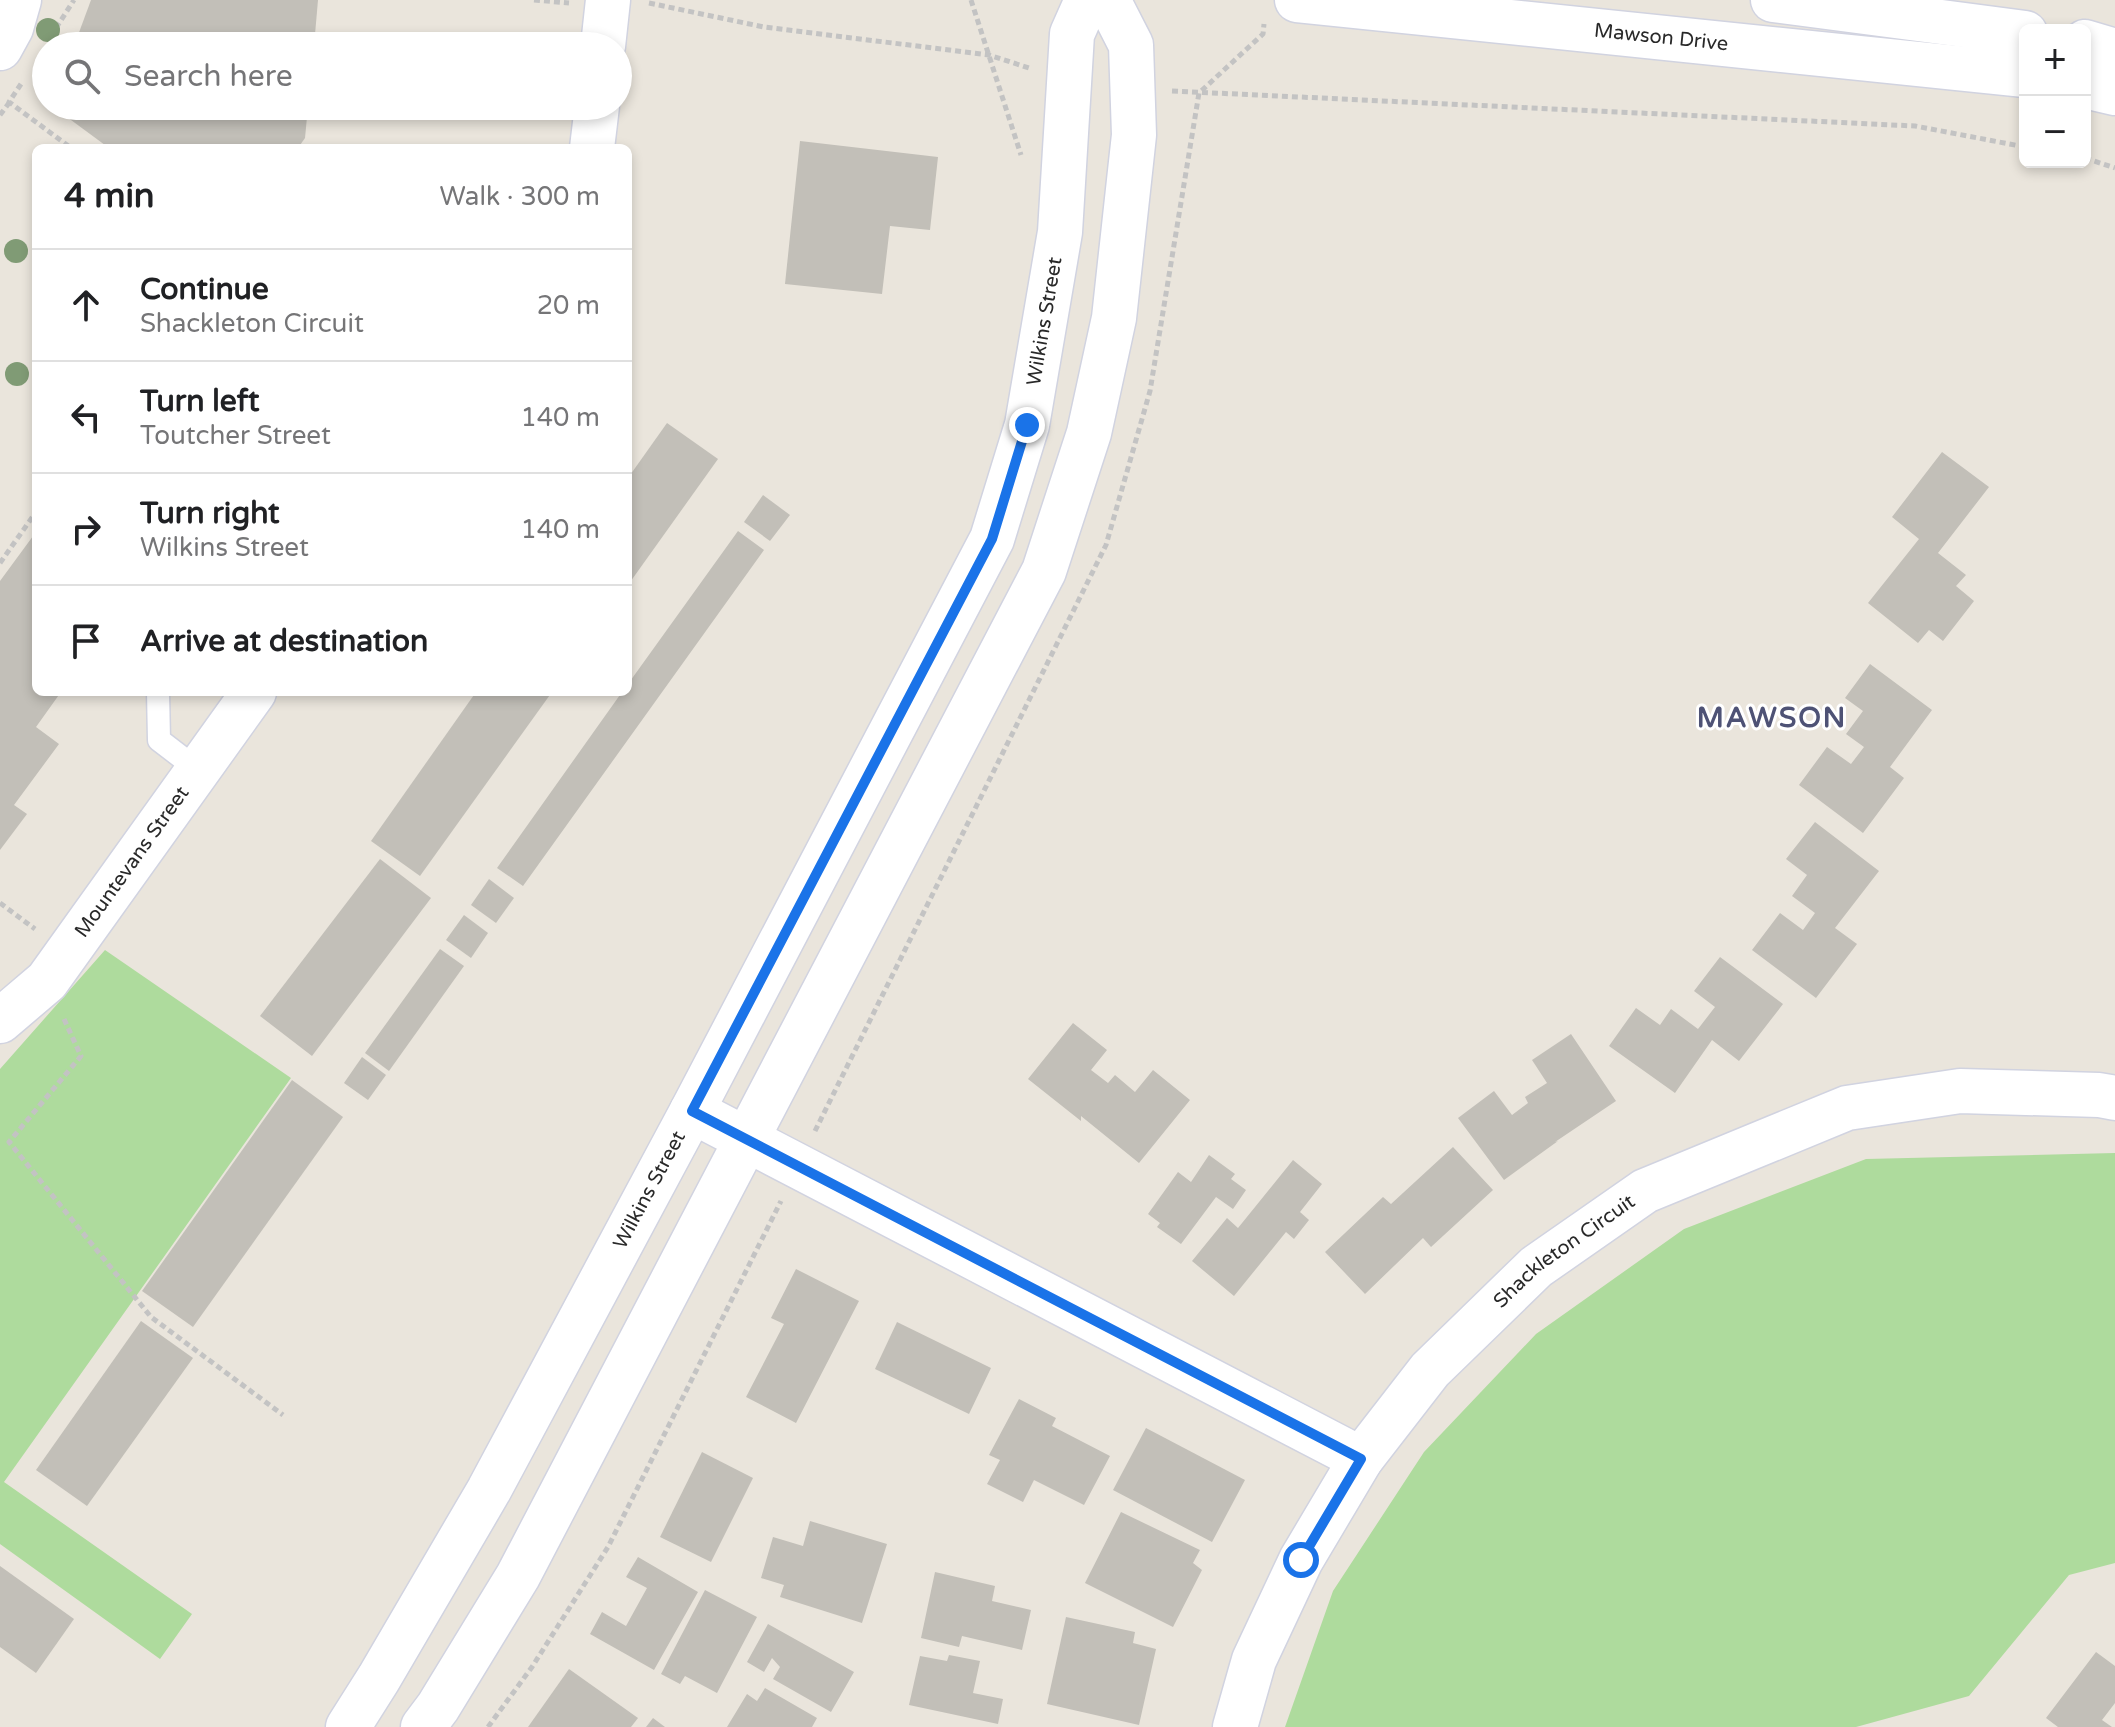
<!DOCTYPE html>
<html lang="en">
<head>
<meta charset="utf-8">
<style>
  :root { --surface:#fff; --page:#f6f6f6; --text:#202124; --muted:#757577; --line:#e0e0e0 }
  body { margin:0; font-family:"Varela Round",sans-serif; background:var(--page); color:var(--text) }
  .controls { position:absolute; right:24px; top:24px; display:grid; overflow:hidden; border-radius:12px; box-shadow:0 4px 12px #0003 }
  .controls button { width:72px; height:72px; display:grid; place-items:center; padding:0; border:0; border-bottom:2px solid var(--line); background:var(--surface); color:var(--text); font:40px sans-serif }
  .stop { position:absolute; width:24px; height:24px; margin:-18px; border:6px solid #1a73e8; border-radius:50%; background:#fff }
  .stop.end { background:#1a73e8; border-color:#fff; box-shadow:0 2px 8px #0008 }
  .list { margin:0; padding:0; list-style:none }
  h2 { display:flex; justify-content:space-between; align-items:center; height:104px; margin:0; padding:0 32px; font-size:34px }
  h2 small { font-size:26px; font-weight:400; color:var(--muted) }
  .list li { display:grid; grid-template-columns:52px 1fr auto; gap:24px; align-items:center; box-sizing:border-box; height:112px; padding:0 32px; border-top:2px solid var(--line) }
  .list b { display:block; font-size:30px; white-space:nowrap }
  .list p { margin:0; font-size:26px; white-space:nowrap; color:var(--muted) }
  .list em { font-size:26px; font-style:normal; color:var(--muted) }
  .icon { flex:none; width:44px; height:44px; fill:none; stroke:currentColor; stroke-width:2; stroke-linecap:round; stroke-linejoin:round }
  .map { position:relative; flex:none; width:2115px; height:1727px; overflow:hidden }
  .search { position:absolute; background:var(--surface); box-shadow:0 4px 12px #0003; left:32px; top:32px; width:600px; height:88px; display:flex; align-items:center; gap:20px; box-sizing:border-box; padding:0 28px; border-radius:44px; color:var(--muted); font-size:30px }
  .panel { position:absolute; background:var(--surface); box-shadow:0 4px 12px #0003; left:32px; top:144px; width:600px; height:552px; border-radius:12px }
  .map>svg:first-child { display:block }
  .green { fill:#aedb9d }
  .building { fill:#c2bfb8 }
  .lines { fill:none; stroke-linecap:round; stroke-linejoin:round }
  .lane-casing { stroke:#d1d3e0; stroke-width:25 }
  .street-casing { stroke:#d1d3e0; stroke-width:47 }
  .secondary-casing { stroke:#d1d3e0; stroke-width:47 }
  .path { stroke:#c3c3c3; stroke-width:5; stroke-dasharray:6 4; stroke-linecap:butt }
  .lane { stroke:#fff; stroke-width:22 }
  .street { stroke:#fff; stroke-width:44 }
  .secondary { stroke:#fff; stroke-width:44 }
  .tree { fill:#809b75 }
  .route { stroke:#1a73e8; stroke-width:10 }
  .labels { text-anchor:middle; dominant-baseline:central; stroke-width:6; stroke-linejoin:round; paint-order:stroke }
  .street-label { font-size:20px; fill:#292929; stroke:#fff }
  .district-label { font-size:28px; font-weight:bold; letter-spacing:2px; fill:#4e5275; stroke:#fff }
</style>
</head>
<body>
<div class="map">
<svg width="2115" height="1727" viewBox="0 0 2115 1727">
  <rect width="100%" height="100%" fill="#eae5dc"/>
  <g class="green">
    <path d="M105,950L291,1078L4,1482L192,1614L160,1659L0,1544V1069Z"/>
    <path d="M2115,1153V1563L2069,1575L1969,1696L1856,1727H1285L1333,1591L1424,1452L1536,1334L1684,1229L1866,1159Z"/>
  </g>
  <g class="building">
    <path d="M91,0H318L314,46H74Z"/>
    <path d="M52,106H308L305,138L298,148H109Z"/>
    <path d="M800,141L938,157L930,230L890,226L882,294L785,284Z"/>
    <path d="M667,423L718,459L628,585V478Z"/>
    <path d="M1942,452L1989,487L1938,553L1966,575L1956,586L1974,601L1943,641L1929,630L1918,643L1868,603L1919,539L1892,517Z"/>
    <path d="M763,495L790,515L770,541L744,522Z"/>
    <path d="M738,531L764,550L523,886L497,868L622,692H628V684Z"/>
    <path d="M36,532V692H61L36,727L59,744L14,805L27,814L0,850V581Z"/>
    <path d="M1870,664L1932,710L1890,767L1904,778L1863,833L1799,785L1827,747L1851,764L1864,747L1846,734L1863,711L1845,698Z"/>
    <path d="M476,692H552L420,876L371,841Z"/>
    <path d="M1815,822L1879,871L1835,928L1857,944L1816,998L1752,950L1780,913L1803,930L1815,913L1792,896L1807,875L1786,859Z"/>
    <path d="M380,859L431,898L312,1056L260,1016Z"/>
    <path d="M489,879L514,898L496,923L471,905Z"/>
    <path d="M464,915L488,933L471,958L446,940Z"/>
    <path d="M440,949L464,966L389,1071L365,1053Z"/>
    <path d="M1720,957L1783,1004L1739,1061L1712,1040L1675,1093L1609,1046L1636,1008L1660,1025L1671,1009L1698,1029L1715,1007L1694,991Z"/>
    <path d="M1073,1023L1107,1050L1091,1070L1108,1083L1115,1075L1135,1092L1153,1070L1190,1100L1139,1163L1081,1116V1121L1028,1079Z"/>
    <path d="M1571,1034L1616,1101L1555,1142L1558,1141L1504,1180L1458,1118L1494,1091L1512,1115L1528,1103L1525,1097L1547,1083L1532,1060Z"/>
    <path d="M362,1057L386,1075L368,1100L344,1083Z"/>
    <path d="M292,1080L343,1117L193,1327L142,1291Z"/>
    <path d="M1453,1147L1493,1190L1431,1247L1423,1238L1365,1294L1325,1252L1383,1197L1391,1204Z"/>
    <path d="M1209,1155L1235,1174L1231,1179L1246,1190L1233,1209L1216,1197L1181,1244L1157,1227L1160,1223L1148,1214L1178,1172L1191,1182Z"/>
    <path d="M1293,1160L1322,1184L1300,1212L1309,1220L1294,1239L1286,1232L1234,1296L1192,1261L1227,1218L1238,1228Z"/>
    <path d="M796,1269L859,1301L796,1423L746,1397L784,1324L771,1318Z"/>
    <path d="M141,1321L193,1358L87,1506L36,1470Z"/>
    <path d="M897,1322L991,1368L969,1414L875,1369Z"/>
    <path d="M1019,1399L1056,1418L1052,1426L1110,1456L1084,1505L1034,1480L1023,1502L987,1484L1000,1460L989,1455Z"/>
    <path d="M1146,1428L1245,1480L1212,1542L1113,1490Z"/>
    <path d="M702,1452L753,1478L711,1562L660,1537Z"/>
    <path d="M1121,1512L1200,1550L1193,1563L1202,1570L1173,1627L1085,1583Z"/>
    <path d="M810,1521L887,1544L862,1623L780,1597L784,1585L761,1578L773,1537L803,1546Z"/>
    <path d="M638,1557L698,1592L654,1670L590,1634L602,1612L626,1626L647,1588L626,1577Z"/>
    <path d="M0,1566L74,1619L36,1673L0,1647Z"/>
    <path d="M935,1572L995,1586L992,1601L1031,1610L1022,1650L962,1636L959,1647L921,1638Z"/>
    <path d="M705,1590L757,1617L717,1693L685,1676L680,1684L661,1674Z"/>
    <path d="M1066,1617L1135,1632L1133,1643L1156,1649L1139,1725L1047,1704Z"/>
    <path d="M768,1624L854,1672L831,1712L773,1679L780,1667L772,1658L764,1672L747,1662Z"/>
    <path d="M2096,1652L2115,1666V1703L2102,1720L2112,1727H2058L2046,1718Z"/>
    <path d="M949,1655L980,1661L973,1693L1003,1699L998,1724L909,1705L920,1656L947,1661Z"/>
    <path d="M569,1669L638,1718L631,1727H528Z"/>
    <path d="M765,1688L817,1718L812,1727H727L747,1694L757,1701Z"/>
    <path d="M653,1718L665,1727H646Z"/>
  </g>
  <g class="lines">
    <g class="lane-casing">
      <path id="lane" d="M158,692L159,740L198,770"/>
    </g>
    <g class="street-casing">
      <g id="street">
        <path d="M603,46L608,0"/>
        <path d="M0,48L11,28L19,0"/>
        <path d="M592,148L597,106"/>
        <path id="s1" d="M0,1021L47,981L254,692"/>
        <path d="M692,1111L1361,1459"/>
        <path id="s2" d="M1235,1727L1254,1660L1301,1560L1361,1459L1430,1370L1536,1267L1645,1191L1847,1108L1960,1091L2099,1095L2115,1098"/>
      </g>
    </g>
    <g class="secondary-casing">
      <g id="secondary">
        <path id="s3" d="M1297,0L2025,75"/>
        <path d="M1773,0L2025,33"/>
        <path d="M2085,42L2115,51"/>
        <path d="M2085,86L2115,93"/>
        <path id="s4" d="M348,1727L379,1678L489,1490L692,1111L992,539L1027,425L1060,232L1072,34L1087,0"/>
        <path d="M423,1727L438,1707L518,1576L1044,571L1089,433L1114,318L1134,135L1131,45L1108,0"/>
      </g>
    </g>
    <g class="path">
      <path d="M534,0L569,3"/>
      <path d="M971,0L1021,155"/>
      <path d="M649,3L764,27L989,55L1029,68"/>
      <path d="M56,28L74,0"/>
      <path d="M21,84L9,102L71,148"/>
      <path d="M1172,91L1915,126L2025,147"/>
      <path d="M0,115L9,103"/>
      <path d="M2085,158L2115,168"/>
      <path d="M0,563L36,512"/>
      <path d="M0,903L35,929"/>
      <path d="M64,1019L81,1056L9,1142L151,1317L283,1415"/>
      <path d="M815,1131L1106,545L1150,391L1199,93L1263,34L1264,24"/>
      <path d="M488,1727L532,1667L608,1547L781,1201"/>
    </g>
    <use href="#lane" class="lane"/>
    <use href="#street" class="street"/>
    <use href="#secondary" class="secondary"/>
  </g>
  <g class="tree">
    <circle cx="48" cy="30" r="12"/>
    <circle cx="16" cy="251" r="12"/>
    <circle cx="17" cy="374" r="12"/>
  </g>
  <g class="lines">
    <path class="route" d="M1027,425L992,539L692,1111L1361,1459L1301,1560"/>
  </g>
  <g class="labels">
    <g class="street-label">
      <text stroke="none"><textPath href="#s3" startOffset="366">Mawson Drive</textPath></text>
      <text stroke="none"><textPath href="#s4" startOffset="1576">Wilkins Street</textPath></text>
      <text stroke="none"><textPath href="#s1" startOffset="208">Mountevans Street</textPath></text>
      <text stroke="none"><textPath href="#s4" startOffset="616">Wilkins Street</textPath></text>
      <text stroke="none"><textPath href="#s2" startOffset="590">Shackleton Circuit</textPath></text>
    </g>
    <g class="district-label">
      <text x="1772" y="718">MAWSON</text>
    </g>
  </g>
</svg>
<div class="controls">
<button>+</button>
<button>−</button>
</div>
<div class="stop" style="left:1301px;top:1560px"></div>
<div class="stop end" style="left:1027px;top:425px"></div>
<div class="search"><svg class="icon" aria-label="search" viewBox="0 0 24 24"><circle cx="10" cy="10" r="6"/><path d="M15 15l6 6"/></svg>Search here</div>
<section class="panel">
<h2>4 min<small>Walk · 300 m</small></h2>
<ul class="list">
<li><svg class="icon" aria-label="ahead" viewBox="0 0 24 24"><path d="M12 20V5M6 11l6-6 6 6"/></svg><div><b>Continue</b><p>Shackleton Circuit</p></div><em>20 m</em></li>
<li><svg class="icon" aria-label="left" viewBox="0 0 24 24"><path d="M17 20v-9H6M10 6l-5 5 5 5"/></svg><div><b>Turn left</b><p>Toutcher Street</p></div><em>140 m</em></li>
<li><svg class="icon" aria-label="right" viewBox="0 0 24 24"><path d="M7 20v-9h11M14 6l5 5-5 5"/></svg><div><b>Turn right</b><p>Wilkins Street</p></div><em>140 m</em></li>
<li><svg class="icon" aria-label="arrive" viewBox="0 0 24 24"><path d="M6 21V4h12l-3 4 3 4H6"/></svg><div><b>Arrive at destination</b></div></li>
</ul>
</section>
</div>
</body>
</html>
